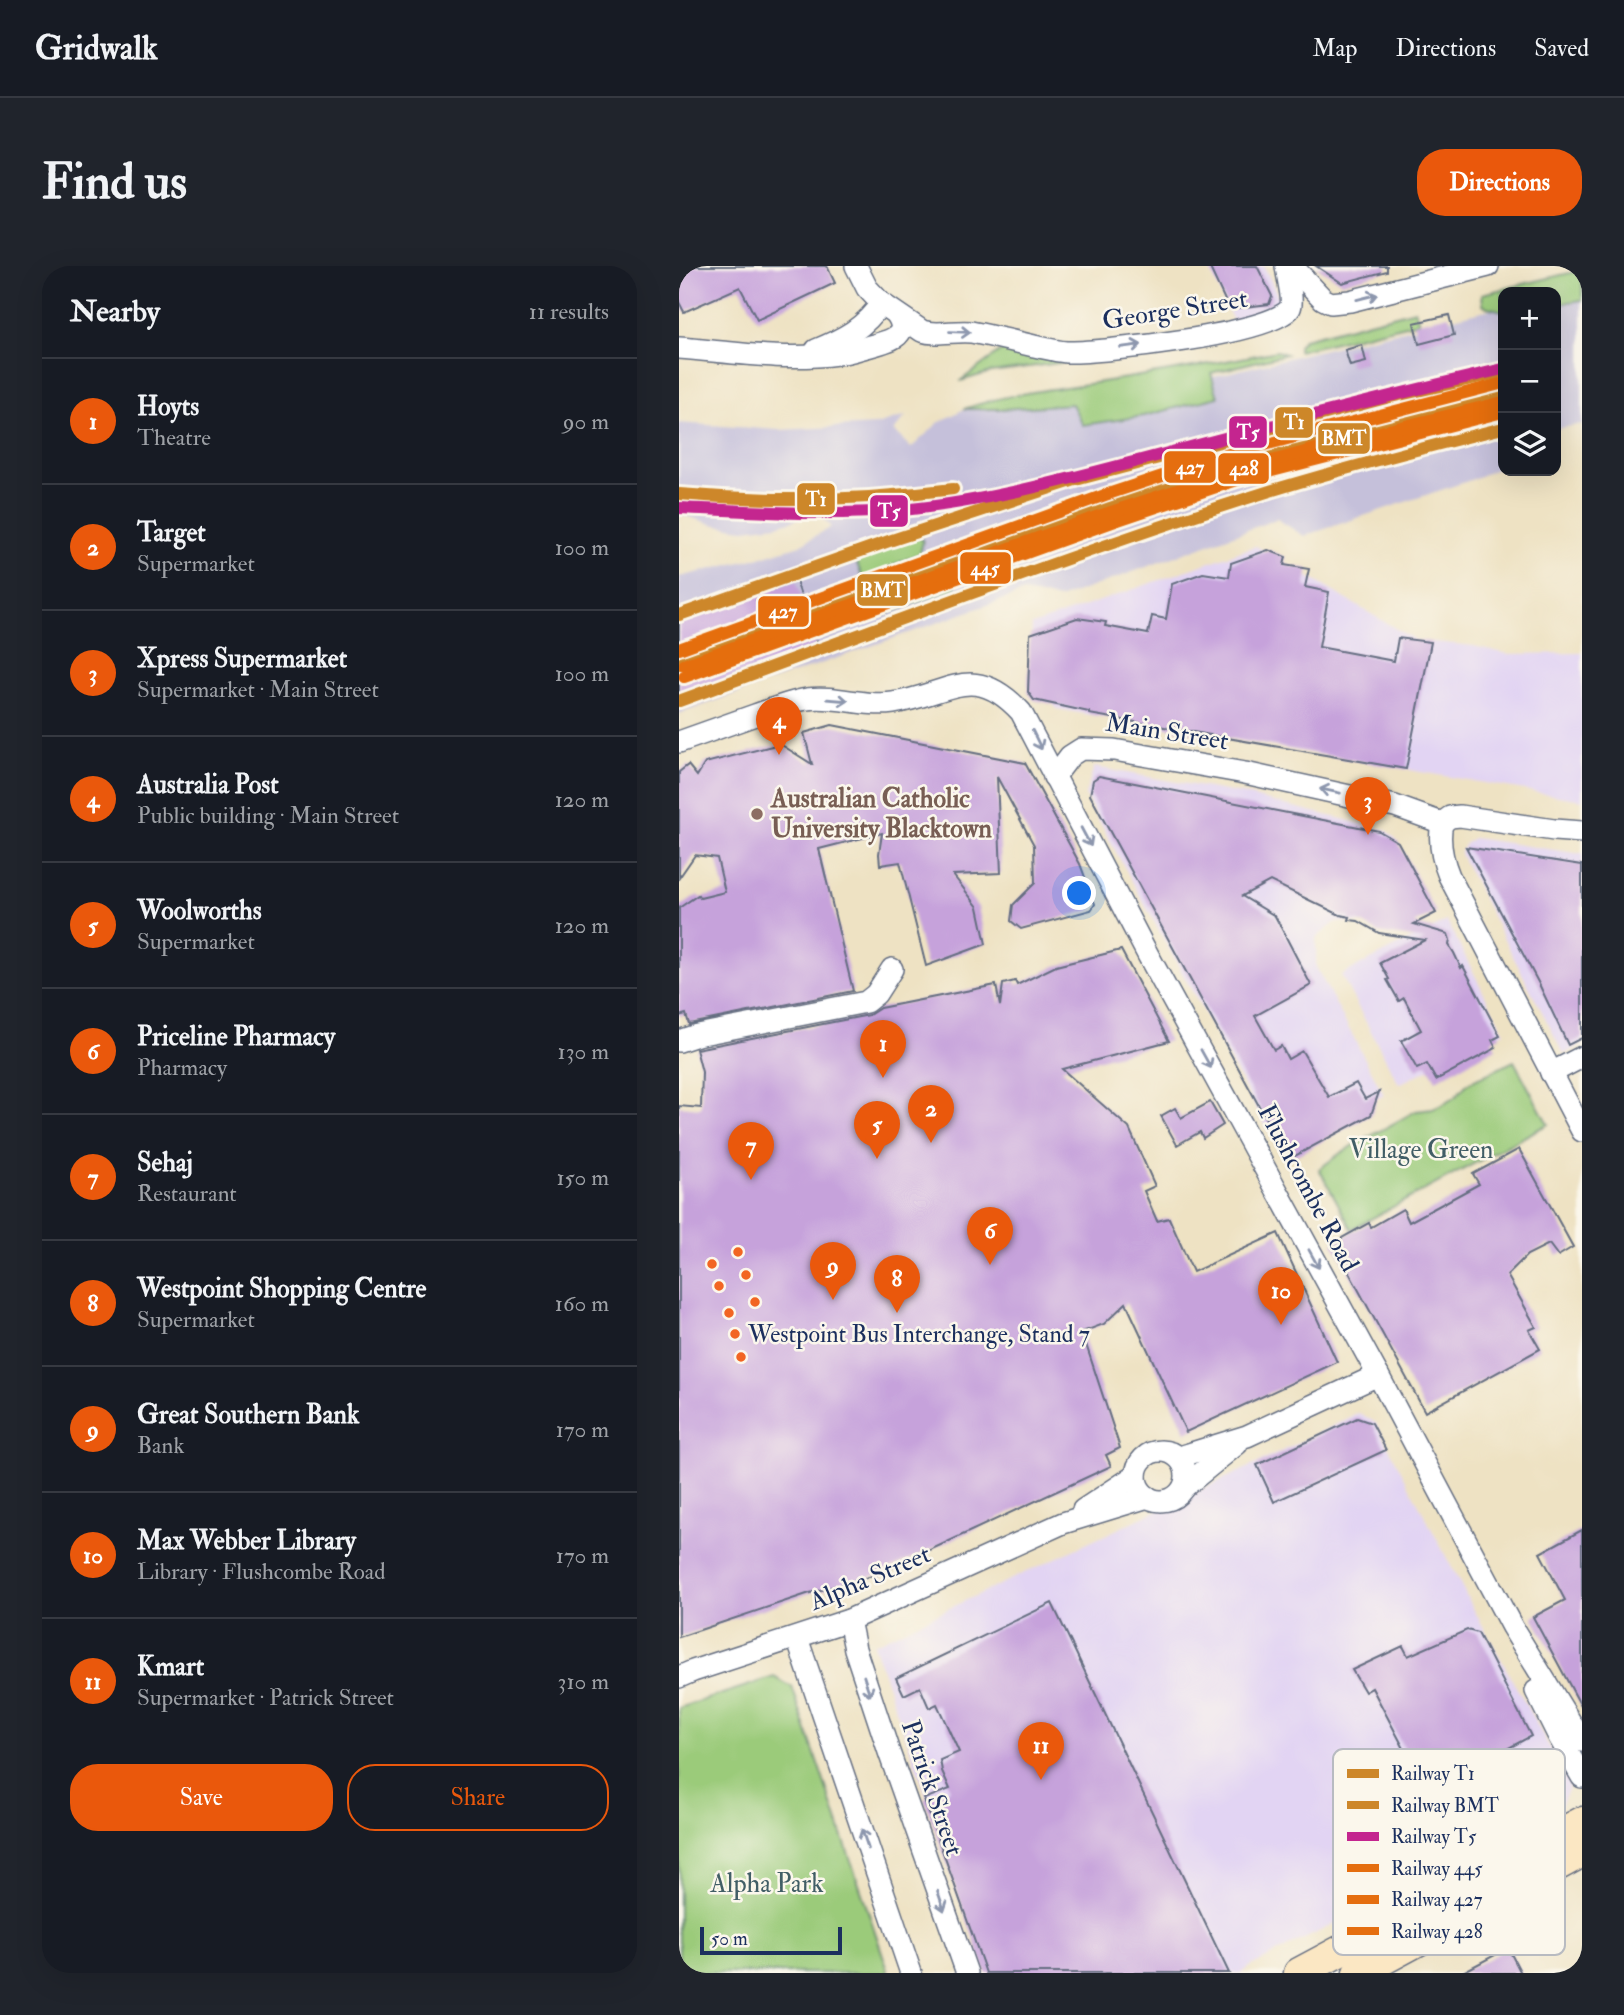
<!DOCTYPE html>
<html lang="en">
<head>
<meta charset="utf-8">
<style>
  :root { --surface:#171b24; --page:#20242c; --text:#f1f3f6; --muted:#9ea1a6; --line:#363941; --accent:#ea580c }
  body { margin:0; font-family:"IM FELL Double Pica",serif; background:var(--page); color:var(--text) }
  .controls { position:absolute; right:21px; top:21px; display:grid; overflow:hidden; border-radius:14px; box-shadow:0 7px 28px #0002 }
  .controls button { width:63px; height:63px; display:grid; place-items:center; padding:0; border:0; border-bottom:2px solid var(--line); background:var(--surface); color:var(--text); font:35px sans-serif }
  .scale { position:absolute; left:21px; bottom:18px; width:142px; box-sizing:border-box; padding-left:7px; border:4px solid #1b2f5e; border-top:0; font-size:19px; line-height:24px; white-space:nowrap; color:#1b2f5e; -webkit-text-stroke:5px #fbf7ec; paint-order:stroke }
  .you { position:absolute; left:401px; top:628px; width:24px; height:24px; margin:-18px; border:5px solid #fff; border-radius:50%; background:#1a73e8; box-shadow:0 0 0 10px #1a73e833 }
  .badge { display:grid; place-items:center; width:46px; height:46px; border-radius:50%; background:var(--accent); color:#fff; font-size:23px; font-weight:700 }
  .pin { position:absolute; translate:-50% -58px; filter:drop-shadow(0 2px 4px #0008) }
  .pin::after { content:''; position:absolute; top:37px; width:24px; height:21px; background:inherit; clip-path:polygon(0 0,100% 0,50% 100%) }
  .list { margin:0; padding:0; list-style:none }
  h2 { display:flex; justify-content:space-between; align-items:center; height:91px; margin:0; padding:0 28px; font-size:30px }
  h2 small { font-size:23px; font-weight:400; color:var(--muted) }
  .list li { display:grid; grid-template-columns:46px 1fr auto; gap:21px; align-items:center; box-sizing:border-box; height:126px; padding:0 28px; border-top:2px solid var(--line) }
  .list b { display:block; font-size:26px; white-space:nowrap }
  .list p { margin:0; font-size:23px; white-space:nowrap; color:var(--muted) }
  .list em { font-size:23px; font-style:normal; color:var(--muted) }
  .actions { display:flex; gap:14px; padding:21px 28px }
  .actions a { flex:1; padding:16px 0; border:2px solid var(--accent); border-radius:28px; text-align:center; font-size:24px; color:var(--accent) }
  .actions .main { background:var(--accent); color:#fff }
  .icon { flex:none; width:38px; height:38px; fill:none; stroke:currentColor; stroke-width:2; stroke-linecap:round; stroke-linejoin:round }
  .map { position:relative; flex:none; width:903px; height:1707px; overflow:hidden; border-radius:28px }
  header { display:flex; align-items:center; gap:42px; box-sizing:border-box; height:98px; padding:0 35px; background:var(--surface); border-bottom:2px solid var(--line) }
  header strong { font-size:33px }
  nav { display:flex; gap:38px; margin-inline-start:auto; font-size:24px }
  .intro { display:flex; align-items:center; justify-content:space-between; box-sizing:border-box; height:168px; padding:0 42px }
  h1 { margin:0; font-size:49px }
  .button { padding:18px 32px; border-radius:28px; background:var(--accent); color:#fff; font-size:24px; font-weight:700 }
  main { display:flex; gap:42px; padding:0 42px }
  aside { flex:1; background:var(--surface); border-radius:28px; box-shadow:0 7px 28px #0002 }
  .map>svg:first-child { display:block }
  .built { fill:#e2d4f3 }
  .industrial { fill:#c5c0da }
  .green { fill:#9bcb7a; stroke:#5b7d6c; stroke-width:2 }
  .building { fill:#c6a2db }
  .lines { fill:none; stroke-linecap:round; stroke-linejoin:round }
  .street-casing { stroke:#656e81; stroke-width:24 }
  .secondary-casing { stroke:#656e81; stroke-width:33 }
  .street { stroke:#fff; stroke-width:21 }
  .secondary { stroke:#fbe7c3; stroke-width:30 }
  .rail-1-casing { stroke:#fbf7ec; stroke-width:18 }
  .rail-2-casing { stroke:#fbf7ec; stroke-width:18 }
  .rail-3-casing { stroke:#fbf7ec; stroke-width:18 }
  .rail-4-casing { stroke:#fbf7ec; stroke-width:18 }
  .rail-5-casing { stroke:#fbf7ec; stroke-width:18 }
  .rail-6-casing { stroke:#fbf7ec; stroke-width:18 }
  .rail-1 { stroke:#cd8729; stroke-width:12 }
  .rail-2 { stroke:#cd8729; stroke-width:12 }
  .rail-3 { stroke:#c4258f; stroke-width:12 }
  .rail-4 { stroke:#e56e0f; stroke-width:12 }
  .rail-5 { stroke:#e56e0f; stroke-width:12 }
  .rail-6 { stroke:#e56e0f; stroke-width:12 }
  .oneway { stroke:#8d97ae }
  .education-dot { fill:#8d6e63; stroke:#fbf7ec; stroke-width:2.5 }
  .bus-dot { fill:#f26522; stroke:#fbf7ec; stroke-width:2.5 }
  .labels { text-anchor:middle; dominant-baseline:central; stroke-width:5; stroke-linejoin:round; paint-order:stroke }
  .bus-label { font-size:24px; fill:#1b2f5e; stroke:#fbf7ec; text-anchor:start }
  .street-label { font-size:26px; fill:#1b2f5e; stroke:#fbf7ec }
  .education-label { font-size:26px; font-weight:bold; fill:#785e54; stroke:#fbf7ec; text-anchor:start }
  .park-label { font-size:26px; fill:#415e66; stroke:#fbf7ec }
  .key { fill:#fbf7ec; stroke:#b8bbc1; stroke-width:2 }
  .key-label { font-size:19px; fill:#1b2f5e }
  .line-badge { stroke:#fbf7ec; stroke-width:2.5 }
  .badge-label { font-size:19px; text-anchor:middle; font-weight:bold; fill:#fff }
</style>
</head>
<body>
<header>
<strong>Gridwalk</strong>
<nav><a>Map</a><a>Directions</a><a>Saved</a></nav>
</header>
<div class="intro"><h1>Find us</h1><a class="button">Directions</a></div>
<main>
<aside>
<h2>Nearby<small>11 results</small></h2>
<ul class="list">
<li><span class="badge">1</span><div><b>Hoyts</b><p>Theatre</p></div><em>90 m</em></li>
<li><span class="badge">2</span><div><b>Target</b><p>Supermarket</p></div><em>100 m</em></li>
<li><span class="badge">3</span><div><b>Xpress Supermarket</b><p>Supermarket · Main Street</p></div><em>100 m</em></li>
<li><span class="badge">4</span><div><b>Australia Post</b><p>Public building · Main Street</p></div><em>120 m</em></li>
<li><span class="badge">5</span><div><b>Woolworths</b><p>Supermarket</p></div><em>120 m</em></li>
<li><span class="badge">6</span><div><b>Priceline Pharmacy</b><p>Pharmacy</p></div><em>130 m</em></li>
<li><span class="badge">7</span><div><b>Sehaj</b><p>Restaurant</p></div><em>150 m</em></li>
<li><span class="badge">8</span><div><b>Westpoint Shopping Centre</b><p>Supermarket</p></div><em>160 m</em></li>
<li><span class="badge">9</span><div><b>Great Southern Bank</b><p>Bank</p></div><em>170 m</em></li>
<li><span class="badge">10</span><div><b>Max Webber Library</b><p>Library · Flushcombe Road</p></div><em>170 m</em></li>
<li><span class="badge">11</span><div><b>Kmart</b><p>Supermarket · Patrick Street</p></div><em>310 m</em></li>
</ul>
<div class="actions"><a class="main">Save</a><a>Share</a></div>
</aside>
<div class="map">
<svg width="903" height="1707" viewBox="0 0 903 1707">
  <rect width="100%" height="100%" fill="#fbf7ec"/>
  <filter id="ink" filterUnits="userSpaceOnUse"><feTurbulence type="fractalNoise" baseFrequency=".0143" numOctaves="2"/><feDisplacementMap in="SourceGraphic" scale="14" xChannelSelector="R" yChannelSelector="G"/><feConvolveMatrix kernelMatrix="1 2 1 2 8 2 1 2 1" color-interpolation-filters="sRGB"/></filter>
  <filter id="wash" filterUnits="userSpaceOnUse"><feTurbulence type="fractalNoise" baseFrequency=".00686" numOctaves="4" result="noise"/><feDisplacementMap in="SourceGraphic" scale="28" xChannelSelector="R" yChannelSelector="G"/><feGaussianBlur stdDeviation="1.57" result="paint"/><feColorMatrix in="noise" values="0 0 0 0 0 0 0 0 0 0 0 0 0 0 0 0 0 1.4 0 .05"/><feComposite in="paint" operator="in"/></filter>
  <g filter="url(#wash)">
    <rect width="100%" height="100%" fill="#eee2c3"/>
    <g class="built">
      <path d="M529,0H585L604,41L555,57Z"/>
      <path d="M577,280L736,374L794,380L829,388L903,387V534L378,443L351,407L353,359Z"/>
      <path d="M415,501L562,528L707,564L718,574L757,647L705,658L657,656L637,672V701L705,829L601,886L406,529Z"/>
      <path d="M794,572L903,588V779L885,788L782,590L781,586L786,578Z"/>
      <path d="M768,655L825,766L720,818L662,709Z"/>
      <path d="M680,1147L697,1157L795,1344L891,1519L880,1544L572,1700L562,1707H310L194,1378L577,1198Z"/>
    </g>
    <g class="industrial">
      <path d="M903,20V158L877,163V27Z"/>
      <path d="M824,40V200L792,214L625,270L598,253L380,333L345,326L0,448V311L83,291L121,279L152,261L135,244L115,254L98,259L65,263L37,259L0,248V157L100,164L197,159L227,150L215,165L232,182L259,157L285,143H323L523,113Z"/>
    </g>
    <g class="green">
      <path d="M903,4V34L877,38V26H824V45L808,41L804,38L803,28Z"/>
      <path d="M736,44L740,56L619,85V80L625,73Z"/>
      <path d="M330,79L462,86L312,106L281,115Z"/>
      <path d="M598,85L607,88L532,107L539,131L465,150L404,159L393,138L323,143H285C329,127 376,123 422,116C481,107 540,97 598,85Z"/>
      <path d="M240,271L244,275L241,288C220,295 204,306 184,313L176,292Z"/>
      <path d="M274,313L278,322L197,352L193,341Z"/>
      <path d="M835,795L869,858L673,963L640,903L663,886L737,845L754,843L763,839L776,831L789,817Z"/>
      <path d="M95,1411L113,1421L210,1707H0V1442Z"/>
    </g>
    <g id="blocks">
      <g class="building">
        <path d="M0,0H148L156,17L78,54L61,21L5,46L0,36Z"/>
        <path d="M530,0H578L593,30L590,38L550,43Z"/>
        <path d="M637,0H708V5L663,17Z"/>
        <path d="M770,49L775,69L740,78L735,57Z"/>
        <path d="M683,79L687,96L671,100L666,84Z"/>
        <path d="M589,284L607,291L605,299L630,303L626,321L650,326L640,381L715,395L719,372L752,376L727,503L410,448V446L355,434L349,426L351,368L398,352L427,356L426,360L469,368L473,350L487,353L493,318L524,307L550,311L552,297Z"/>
        <path d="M117,315L139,378L30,420L31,423L0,433V353Z"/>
        <path d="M153,459L346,497L401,598L416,638L412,644L342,663L332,655L334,639L356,617L355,579L318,511L322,607L274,609L299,641L307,678L247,700L221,596L201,599L200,588L203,567L140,583L174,725L10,758L7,748L0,750V642L19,629L21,632L46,626L38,592L16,589L0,612V506L9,499L18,510L26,497L101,478L133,498L125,467Z"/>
        <path d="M420,510L700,565L719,576L757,647L735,658L769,668L771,674L770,679L775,687L782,702L784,700L821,770L813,774L817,782L757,814L748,798L738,803L722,775L742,764L725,732L720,735L708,714L710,713L701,697L746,674L700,667L679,655L670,654L671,651L661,649L591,615L563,630L596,650L632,719L576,750L595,784L602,780L609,793L623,785L650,831L677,817L686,833L700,826L692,849L616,890L605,886L411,529L414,514Z"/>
        <path d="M787,581L903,599V772L889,779L860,718Z"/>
        <path d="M442,684L490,775L383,803L450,862L476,920L465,925L478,955L490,952L514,1006L599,967L658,1096L507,1166L447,1037L425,1058L403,1066L441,1182L427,1189L432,1200L197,1309L131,1327L0,1371V840L22,842L23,806L17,783L190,749L201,742L317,719L321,740L324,718L336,715L338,719L377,700Z"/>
        <path d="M531,836L544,859L524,872L521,866L498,879L482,850L496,842L502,852Z"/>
        <path d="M840,883L894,981L879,990L870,978L848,989L828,1009L857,1061L850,1064L861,1083L746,1146L654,977L690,957L692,961L724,943L730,956L800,918L794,908Z"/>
        <path d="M678,1152L693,1157L707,1184L595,1236L578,1199Z"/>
        <path d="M903,1264V1442L854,1351L886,1334L861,1287Z"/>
        <path d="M373,1337L550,1707H307L245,1533L271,1523L263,1505L261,1494L280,1486L258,1438L250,1442L241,1421L225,1429L217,1412Z"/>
        <path d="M788,1364L799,1367L852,1470L826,1484L845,1520L764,1563L745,1527L748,1526L693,1422L686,1426L673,1404L724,1380L729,1390Z"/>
        <path d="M829,1682L842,1707H782Z"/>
      </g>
    </g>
  </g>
  <g filter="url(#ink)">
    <use href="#blocks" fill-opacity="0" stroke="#656e81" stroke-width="2"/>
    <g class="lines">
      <g class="street-casing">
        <g id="street">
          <path d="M177,0L188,22L202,37L243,65C258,70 276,64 292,66C313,70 334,75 355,80C365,82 376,85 387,86C420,87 596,68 611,42C615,34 608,10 607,0"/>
          <path d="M613,0L644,33L652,37L671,35L809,0"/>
          <path d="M0,82C52,86 105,95 158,88C170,87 183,82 195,79C212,74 231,70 218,49"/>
          <path d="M137,84C164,73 186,62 202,37"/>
          <path d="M0,476C25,467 51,458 76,449C93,443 110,436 128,433C157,429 186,441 214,437C269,429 294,394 342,446L469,689L699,1109L833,1361L903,1475"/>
          <path d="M375,511L391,490L402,483L435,484L566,507L716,540L763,557"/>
          <path d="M763,557C759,576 763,593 770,610L903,865"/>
          <path d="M763,557L771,551L781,550L875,564L903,566"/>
          <path d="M0,775L18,769L187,736L197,728L213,703"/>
          <path d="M872,807L903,791"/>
          <circle cx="482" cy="1210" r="25"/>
          <path d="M500,1191L568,1170L699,1109"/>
          <path d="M505,1221L558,1178"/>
          <path d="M404,1244L457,1209"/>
          <path d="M170,1354L176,1383L210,1486L288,1707"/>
          <path d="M118,1372L232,1707"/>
          <path d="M0,1411L14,1405L170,1354L384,1257L469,1231"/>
          <path d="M857,1425L880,1471L903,1511"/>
        </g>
      </g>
      <g class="secondary-casing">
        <g id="secondary">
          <path d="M620,1707L903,1556"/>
          <path d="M679,1707L903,1586"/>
        </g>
      </g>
      <use href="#street" class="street"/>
      <use href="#secondary" class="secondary"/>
      <g class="rail-1-casing">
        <g id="rail-1">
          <path d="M0,228C92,236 182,235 274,223"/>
          <path d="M0,349L210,275L393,215L707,132L824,106"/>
          <path d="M0,435C197,363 393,287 594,224C670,201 747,181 824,162"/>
        </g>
      </g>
      <g class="rail-2-casing">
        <path id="rail-2" d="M0,398L431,242L554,201L824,132"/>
      </g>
      <g class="rail-3-casing">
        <path id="rail-3" d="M0,242C70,245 141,250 211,245C304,238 396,211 485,188C598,158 711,129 824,103"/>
      </g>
      <g class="rail-4-casing">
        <path id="rail-4" d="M5,411L436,255L558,214L824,146"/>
      </g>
      <g class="rail-5-casing">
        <path id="rail-5" d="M0,383L426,229L550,188L821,118"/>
      </g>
      <g class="rail-6-casing">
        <path id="rail-6" d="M5,399L420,250L556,205L673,173L824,136"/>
      </g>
      <use href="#rail-1" class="rail-1"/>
      <use href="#rail-2" class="rail-2"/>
      <use href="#rail-3" class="rail-3"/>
      <use href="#rail-4" class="rail-4"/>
      <use href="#rail-5" class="rail-5"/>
      <use href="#rail-6" class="rail-6"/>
    </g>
    <defs><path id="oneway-shaft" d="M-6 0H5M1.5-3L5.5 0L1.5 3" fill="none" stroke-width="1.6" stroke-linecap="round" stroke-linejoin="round" transform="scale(1.75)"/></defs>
    <g class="oneway">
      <use href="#oneway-shaft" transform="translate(688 31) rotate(-14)"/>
      <use href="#oneway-shaft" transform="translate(281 66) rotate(2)"/>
      <use href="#oneway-shaft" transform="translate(452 80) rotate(-7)"/>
      <use href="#oneway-shaft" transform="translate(159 434) rotate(5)"/>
      <use href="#oneway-shaft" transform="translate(358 474) rotate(64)"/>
      <use href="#oneway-shaft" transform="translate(651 525) rotate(-168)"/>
      <use href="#oneway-shaft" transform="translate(407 571) rotate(62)"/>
      <use href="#oneway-shaft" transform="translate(527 793) rotate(61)"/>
      <use href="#oneway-shaft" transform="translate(635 993) rotate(61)"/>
      <use href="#oneway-shaft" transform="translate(188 1420) rotate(72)"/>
      <use href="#oneway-shaft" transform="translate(186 1573) rotate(-109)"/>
      <use href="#oneway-shaft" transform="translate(262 1635) rotate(71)"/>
    </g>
  </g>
  <circle class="education-dot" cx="78" cy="548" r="7"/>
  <g class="bus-dot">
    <circle cx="59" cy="986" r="6"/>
    <circle cx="33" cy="998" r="6"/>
    <circle cx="67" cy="1009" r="6"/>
    <circle cx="40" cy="1020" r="6"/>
    <circle cx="76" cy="1036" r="6"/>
    <circle cx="50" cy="1047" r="6"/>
    <circle cx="56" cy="1068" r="6"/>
    <circle cx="62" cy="1091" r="6"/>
  </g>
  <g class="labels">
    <g class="bus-label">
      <text x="69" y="1068">Westpoint Bus Interchange, Stand 7</text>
    </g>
    <g class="street-label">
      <text transform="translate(496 44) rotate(-9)">George Street</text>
      <text transform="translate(488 466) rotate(9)">Main Street</text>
      <text transform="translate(629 922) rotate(62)">Flushcombe Road</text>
      <text transform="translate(191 1312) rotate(-23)">Alpha Street</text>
      <text transform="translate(253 1522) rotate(71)">Patrick Street</text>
    </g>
    <g class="education-label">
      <text x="92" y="533">Australian Catholic<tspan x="92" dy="30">University Blacktown</tspan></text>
    </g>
    <g class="park-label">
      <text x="742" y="884">Village Green</text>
      <text x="88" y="1618">Alpha Park</text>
    </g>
  </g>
  <rect x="654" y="1483" width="232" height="206" rx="10" class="key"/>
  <rect x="668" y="1503" width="32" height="9" fill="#cd8729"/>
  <rect x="668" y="1535" width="32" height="8" fill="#cd8729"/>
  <rect x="668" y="1566" width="32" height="9" fill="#c4258f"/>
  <rect x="668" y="1598" width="32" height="8" fill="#e56e0f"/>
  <rect x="668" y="1629" width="32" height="9" fill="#e56e0f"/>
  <rect x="668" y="1661" width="32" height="8" fill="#e56e0f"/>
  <g class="key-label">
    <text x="712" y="1514">Railway T1</text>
    <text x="712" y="1546">Railway BMT</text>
    <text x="712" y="1577">Railway T5</text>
    <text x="712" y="1609">Railway 445</text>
    <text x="712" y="1640">Railway 427</text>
    <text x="712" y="1672">Railway 428</text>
  </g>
  <g class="line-badge">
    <rect x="595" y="140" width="40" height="33" rx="7" fill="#cd8729"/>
    <rect x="549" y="149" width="40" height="34" rx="7" fill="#c4258f"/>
    <rect x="638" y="156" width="54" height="33" rx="7" fill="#cd8729"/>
    <rect x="484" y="184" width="54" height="34" rx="7" fill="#e56e0f"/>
    <rect x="538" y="186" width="53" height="33" rx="7" fill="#e56e0f"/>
    <rect x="117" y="216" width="40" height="34" rx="7" fill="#cd8729"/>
    <rect x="190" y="228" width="40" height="34" rx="7" fill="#c4258f"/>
    <rect x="280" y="285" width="53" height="34" rx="7" fill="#e56e0f"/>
    <rect x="177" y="307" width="53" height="34" rx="7" fill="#cd8729"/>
    <rect x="78" y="329" width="53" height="33" rx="7" fill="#e56e0f"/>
  </g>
  <g class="badge-label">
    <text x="615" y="163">T1</text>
    <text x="569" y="173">T5</text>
    <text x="665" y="179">BMT</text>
    <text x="511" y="208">427</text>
    <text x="565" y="209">428</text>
    <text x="137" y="240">T1</text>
    <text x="210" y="252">T5</text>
    <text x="306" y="309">445</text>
    <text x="204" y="331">BMT</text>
    <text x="104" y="352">427</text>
  </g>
</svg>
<div class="controls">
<button>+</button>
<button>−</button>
<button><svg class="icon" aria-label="layers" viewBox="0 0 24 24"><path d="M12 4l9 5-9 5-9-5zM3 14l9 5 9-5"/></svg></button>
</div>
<div class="scale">50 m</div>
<div class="you"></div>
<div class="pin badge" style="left:204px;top:812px">1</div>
<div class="pin badge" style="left:252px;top:877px">2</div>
<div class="pin badge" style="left:689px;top:569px">3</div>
<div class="pin badge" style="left:100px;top:489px">4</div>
<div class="pin badge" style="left:198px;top:893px">5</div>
<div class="pin badge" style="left:311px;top:999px">6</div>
<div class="pin badge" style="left:72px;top:914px">7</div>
<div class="pin badge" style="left:218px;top:1047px">8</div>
<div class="pin badge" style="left:154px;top:1034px">9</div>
<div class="pin badge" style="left:602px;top:1059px">10</div>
<div class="pin badge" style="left:362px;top:1514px">11</div>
</div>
</main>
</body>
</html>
